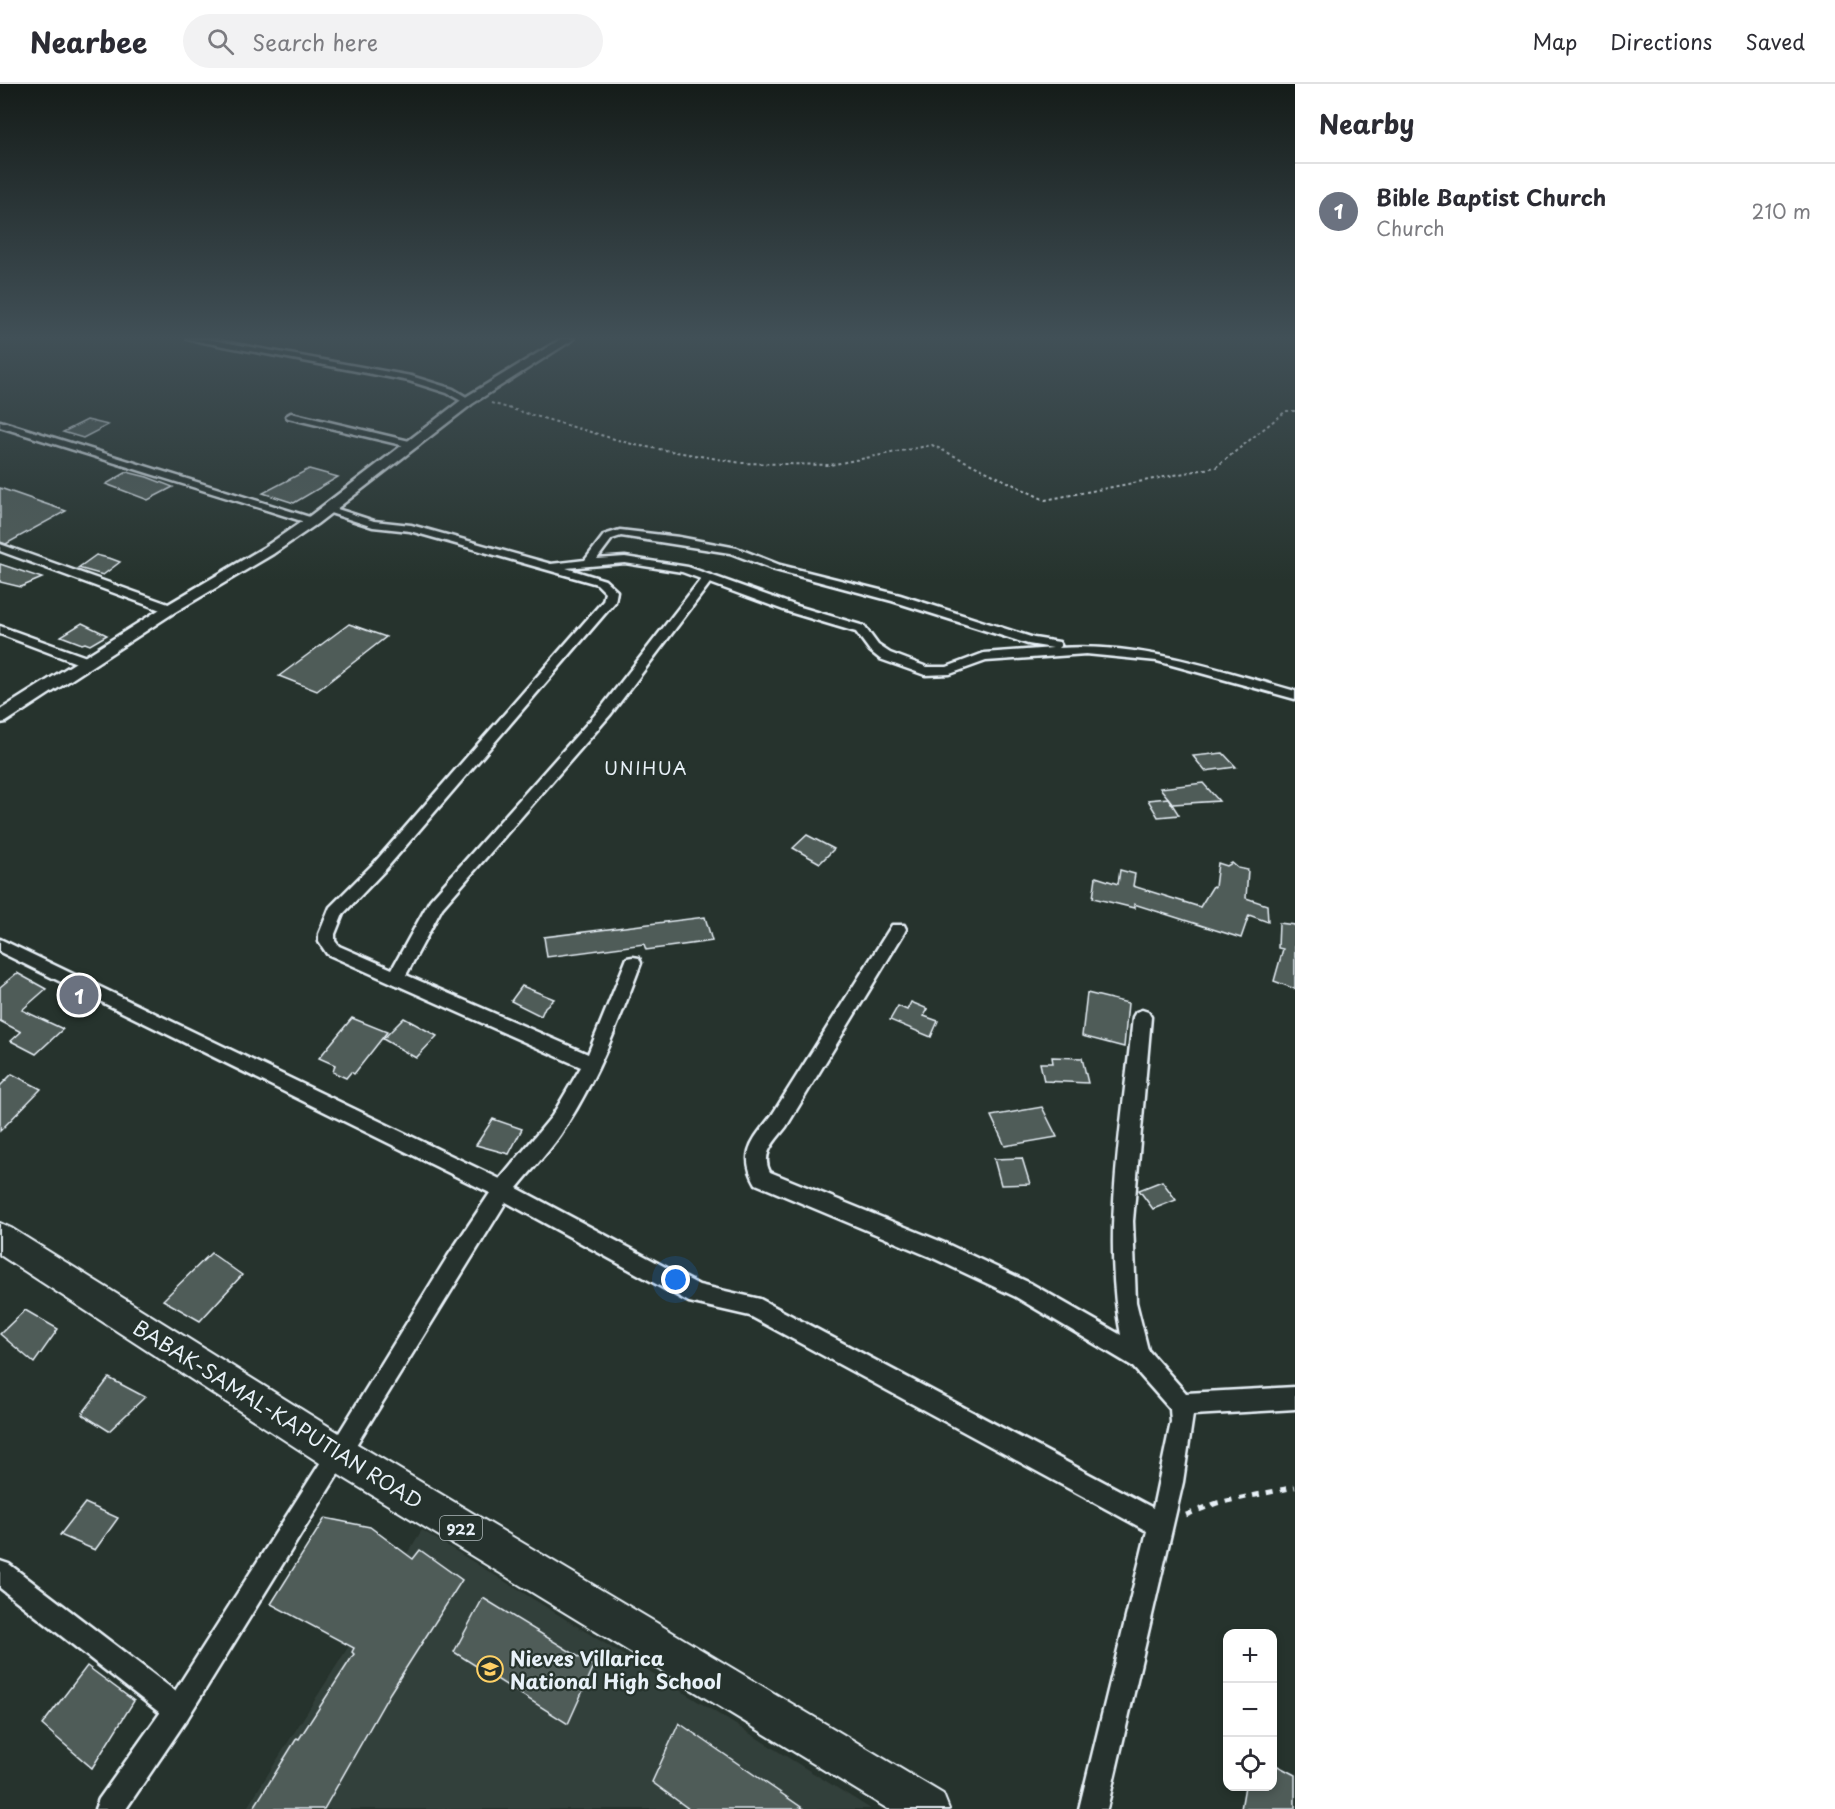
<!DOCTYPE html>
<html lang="en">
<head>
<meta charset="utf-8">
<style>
  :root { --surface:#fff; --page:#f2f2f3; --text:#2b2b33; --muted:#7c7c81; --line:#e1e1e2; --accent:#8a764a }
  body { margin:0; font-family:"Playpen Sans",sans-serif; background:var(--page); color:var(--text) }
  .controls { position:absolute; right:18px; bottom:18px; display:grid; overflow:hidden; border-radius:12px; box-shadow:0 3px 9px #0003 }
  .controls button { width:54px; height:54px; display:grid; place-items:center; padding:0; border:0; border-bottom:2px solid var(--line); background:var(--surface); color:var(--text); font:30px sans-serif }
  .you { position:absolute; left:676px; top:1196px; width:21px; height:21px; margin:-15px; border:4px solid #fff; border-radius:50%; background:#1a73e8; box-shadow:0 0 0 9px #1a73e833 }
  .badge { display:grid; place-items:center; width:39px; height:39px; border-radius:50%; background:var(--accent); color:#fff; font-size:20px; font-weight:700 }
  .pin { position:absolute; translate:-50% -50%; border:3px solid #fff; box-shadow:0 2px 6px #0006 }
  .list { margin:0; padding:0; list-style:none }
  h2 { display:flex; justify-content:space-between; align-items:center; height:78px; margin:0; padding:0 24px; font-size:26px }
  h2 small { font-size:20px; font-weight:400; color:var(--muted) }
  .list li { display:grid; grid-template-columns:39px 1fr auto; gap:18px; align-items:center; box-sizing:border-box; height:96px; padding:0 24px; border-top:2px solid var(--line) }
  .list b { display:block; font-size:22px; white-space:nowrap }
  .list p { margin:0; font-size:20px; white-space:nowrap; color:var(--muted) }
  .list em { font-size:20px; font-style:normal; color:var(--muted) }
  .icon { flex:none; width:33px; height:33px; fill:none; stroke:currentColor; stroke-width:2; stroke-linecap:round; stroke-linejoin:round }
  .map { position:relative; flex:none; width:1295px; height:1725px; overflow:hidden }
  header { display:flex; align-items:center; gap:36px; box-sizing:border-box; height:84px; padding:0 30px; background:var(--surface); border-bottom:2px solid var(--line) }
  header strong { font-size:28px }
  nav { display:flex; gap:33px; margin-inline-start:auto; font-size:21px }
  .search { width:420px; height:54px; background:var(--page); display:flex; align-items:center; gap:15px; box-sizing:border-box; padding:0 21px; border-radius:33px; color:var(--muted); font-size:22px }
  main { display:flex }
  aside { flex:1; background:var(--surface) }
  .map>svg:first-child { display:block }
  .built { fill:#333f3a }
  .building { fill:#505c59; stroke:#e8f1f8; stroke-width:1.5 }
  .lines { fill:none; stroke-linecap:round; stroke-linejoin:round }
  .minor-casing { stroke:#e8f1f8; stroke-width:5 }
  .tertiary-casing { stroke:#e8f1f8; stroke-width:5 }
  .primary-casing { stroke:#e8f1f8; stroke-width:4 }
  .path-far1 { stroke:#e8f1f8; stroke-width:2; stroke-dasharray:3 3; stroke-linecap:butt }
  .path { stroke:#e8f1f8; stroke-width:5; stroke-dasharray:7 7; stroke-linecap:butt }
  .minor { fill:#26332d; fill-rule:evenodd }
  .tertiary { fill:#26332d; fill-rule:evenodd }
  .primary { fill:#26332d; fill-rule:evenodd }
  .labels { text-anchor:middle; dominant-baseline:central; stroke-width:4.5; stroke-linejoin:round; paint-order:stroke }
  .shield { fill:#26332d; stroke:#aeb8bb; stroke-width:1.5 }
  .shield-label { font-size:15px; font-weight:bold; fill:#e8f1f8 }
  .neighbourhood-label { font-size:18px; letter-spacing:1.5px; fill:#e8f1f8; stroke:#26332d }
  .near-street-label { font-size:20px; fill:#e8f1f8; stroke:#26332d }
  .near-poi-label { font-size:20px; font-weight:bold; fill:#e8f1f8; stroke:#26332d; text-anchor:start }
</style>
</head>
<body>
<header>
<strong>Nearbee</strong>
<div class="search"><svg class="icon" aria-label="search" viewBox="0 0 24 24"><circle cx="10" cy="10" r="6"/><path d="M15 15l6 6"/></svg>Search here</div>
<nav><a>Map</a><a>Directions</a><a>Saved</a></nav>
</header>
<main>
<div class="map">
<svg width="1295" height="1725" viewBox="0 0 1295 1725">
  <rect width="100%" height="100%" fill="#26332d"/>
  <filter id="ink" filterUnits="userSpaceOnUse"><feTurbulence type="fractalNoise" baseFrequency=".0167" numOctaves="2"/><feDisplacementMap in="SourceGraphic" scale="12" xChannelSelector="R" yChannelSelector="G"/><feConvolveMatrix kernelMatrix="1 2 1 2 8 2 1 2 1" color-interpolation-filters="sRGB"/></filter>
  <g filter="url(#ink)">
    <path class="built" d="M422,1446L871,1725H246Z"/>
    <g class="building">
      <path d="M87,336L108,341L83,354L63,348Z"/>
      <path d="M309,385L338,393L294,419L263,409Z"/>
      <path d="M127,388L147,393L173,403L148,416L106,400Z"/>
      <path d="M0,404L66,427L6,460L0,458Z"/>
      <path d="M96,471L112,475L120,478L103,491L78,484Z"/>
      <path d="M0,480L42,494L21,503L0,498Z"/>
      <path d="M82,539L107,551L90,561L85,559L82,560L61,552Z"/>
      <path d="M349,540L386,553L317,607L279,592Z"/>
      <path d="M1223,669L1236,683L1205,687L1193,672Z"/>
      <path d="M1203,699L1219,717L1173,720L1160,704Z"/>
      <path d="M1168,714L1179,731L1158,733L1148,716Z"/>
      <path d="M807,751L834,765L820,779L793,764Z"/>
      <path d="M1218,779L1227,782L1232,779L1238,784L1248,786L1246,814L1267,821L1268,838L1249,831L1241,854L1134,820V824L1093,814L1096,793L1118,800L1120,786L1135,790L1133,802L1200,823L1213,802L1215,803Z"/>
      <path d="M705,833L712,857L646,866L644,860L547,873L544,853Z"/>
      <path d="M1279,839L1295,841V905L1274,897L1283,865L1278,864Z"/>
      <path d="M17,889L46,905L22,926L63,945L36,970L11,957L21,948L0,937V903Z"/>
      <path d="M522,902L554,915L545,923L541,932L511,917Z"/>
      <path d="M1087,909L1128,919L1124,963L1082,952Z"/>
      <path d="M911,918L928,925L924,932L938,937L931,953L890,936L898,922L907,926Z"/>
      <path d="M352,934L387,948L354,990L351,988L346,994L333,988L335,981L319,974Z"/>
      <path d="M404,934L437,952L416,974L383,955Z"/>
      <path d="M1052,973L1082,974L1088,999L1044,997L1040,979H1053Z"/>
      <path d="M12,990L41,1005L0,1047V1002Z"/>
      <path d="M1042,1023L1057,1053L1005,1062L991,1032Z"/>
      <path d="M493,1035L522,1045L509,1070L476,1061Z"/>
      <path d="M1022,1074L1030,1100L1001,1101L994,1075Z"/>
      <path d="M1162,1097L1176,1116L1153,1125L1139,1106Z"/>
      <path d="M211,1169L242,1191L200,1237L163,1216Z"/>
      <path d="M25,1226L58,1245L34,1279L0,1250Z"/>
      <path d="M109,1294L145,1313L109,1347L82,1330Z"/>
      <path d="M85,1419L118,1434L95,1466L60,1451Z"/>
      <path d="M325,1434L370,1443L413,1475L420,1466L462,1496L390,1609L324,1725H253L297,1654L299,1655L354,1570L352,1568L354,1564L271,1520Z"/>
      <path d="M483,1514L594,1582L568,1640L454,1568Z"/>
      <path d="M87,1582L134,1617L92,1684L42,1641Z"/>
      <path d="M679,1639L804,1725H689L652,1698Z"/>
      <path d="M1272,1679L1295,1691V1725H1241L1245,1702H1272Z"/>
    </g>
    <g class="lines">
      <g class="minor-casing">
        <g id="minor">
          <path d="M187,255H207L411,292L453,305L473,317L465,319L447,309L409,297Z"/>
          <path d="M291,329L418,359L419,361L414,364L288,334L286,332Z"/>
          <path d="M0,337L316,435L317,437L316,439H308L0,343Z"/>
          <path d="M328,422L374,437L411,441L551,480L585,476L604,451L620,446L679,453L737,464L780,481L900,511L1034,554L1059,558L1061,561L1058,564C1141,558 1216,585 1295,607V615L1157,577L1086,570L986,577L950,590L925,591L880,575L870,567L856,548L789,528L710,499L611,630L442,824L406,891L588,970L625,879L627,874L633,873L639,874L641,879C620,935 599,991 566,1042C553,1064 533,1084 517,1104L699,1201L760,1215L1153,1424L1171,1338L1170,1325L1132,1282L1016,1213L933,1174L756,1100C738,1069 753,1056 772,1031L892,841H904L906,845L904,849L786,1043C776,1056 760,1070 770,1088L947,1160L1030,1199L1121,1251C1101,1150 1123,1035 1133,933L1136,928L1142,926L1148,928L1151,933L1133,1137L1136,1218L1148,1266L1186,1309L1295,1303V1325L1193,1331L1183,1398L1107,1725H1079L1147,1447L750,1232L689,1218L506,1118L187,1635L126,1725H95L99,1715L160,1629L0,1504V1477L9,1480L175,1607L331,1362L448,1172L490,1109L0,868V855L500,1095L552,1032L581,983L327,870L319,858V850L330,823L375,778L603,517L605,508L597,500L410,447L373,443L324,427V423ZM621,452L730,469L772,485L892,517L1028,560L1053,564L984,569L947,583H927L890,569L878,561L864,542L797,522L688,483L625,473L597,475L612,455ZM625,479L682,488L701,495L601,624L430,816L392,885L339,862L335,857V850L343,830L385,786L615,518L617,507L605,496L566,484Z"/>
          <path d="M0,460L174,522L176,525L174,528H166L0,467Z"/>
          <path d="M0,542L92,575L93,578L92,581H82L0,550Z"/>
        </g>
      </g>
      <g class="tertiary-casing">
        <path id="tertiary" d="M561,255H574L472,320L317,440L273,470L175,528L6,638L0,639V626L165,522L263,464L307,434L464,314Z"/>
      </g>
      <g class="primary-casing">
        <path id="primary" d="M0,1139L11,1144L352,1357L943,1710L949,1725H888L326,1383L0,1171Z"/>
      </g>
      <path class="path-far1" d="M491,319L635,361L741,379L830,381L932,361L1045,416L1216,383L1286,327H1295"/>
      <path class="path" d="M1186,1431L1217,1419L1295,1403"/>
      <use href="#minor" class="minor"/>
      <use href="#tertiary" class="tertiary"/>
      <use href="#primary" class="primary"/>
    </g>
  </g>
  <linearGradient id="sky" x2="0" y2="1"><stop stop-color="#151c19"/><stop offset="0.51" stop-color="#415057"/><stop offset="1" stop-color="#415057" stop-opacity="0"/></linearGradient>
  <rect width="1295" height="497" fill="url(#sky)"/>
  <defs>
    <g id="school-ring" transform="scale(1.35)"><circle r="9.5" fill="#26332d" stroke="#ffd166" stroke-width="1.5"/><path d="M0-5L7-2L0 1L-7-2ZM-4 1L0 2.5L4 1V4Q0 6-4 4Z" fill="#ffd166"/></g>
  </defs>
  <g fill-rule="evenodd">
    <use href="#school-ring" x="490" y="1585"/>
  </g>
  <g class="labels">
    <rect class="shield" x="440" y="1432" width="42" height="24" rx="4.5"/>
    <g class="shield-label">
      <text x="461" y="1444">922</text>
    </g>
    <g class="neighbourhood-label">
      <text x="646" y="683">UNIHUA</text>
    </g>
    <g class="near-street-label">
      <text transform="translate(278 1330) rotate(32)">BABAK-SAMAL-KAPUTIAN ROAD</text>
    </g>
    <g class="near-poi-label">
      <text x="510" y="1574">Nieves Villarica<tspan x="510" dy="23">National High School</tspan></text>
    </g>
  </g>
</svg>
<div class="controls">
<button>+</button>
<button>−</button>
<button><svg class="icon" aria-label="locate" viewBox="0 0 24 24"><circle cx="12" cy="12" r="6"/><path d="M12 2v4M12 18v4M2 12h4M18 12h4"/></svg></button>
</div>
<div class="you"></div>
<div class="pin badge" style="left:79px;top:911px;background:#6b7280">1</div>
</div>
<aside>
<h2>Nearby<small></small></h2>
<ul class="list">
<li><span class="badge" style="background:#6b7280">1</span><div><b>Bible Baptist Church</b><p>Church</p></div><em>210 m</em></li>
</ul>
</aside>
</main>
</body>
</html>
